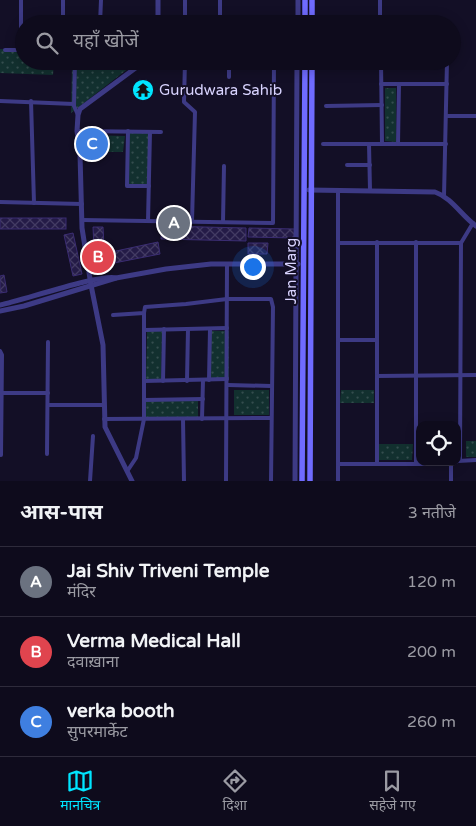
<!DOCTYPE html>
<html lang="hi">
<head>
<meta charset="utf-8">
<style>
  :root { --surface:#0e0b1c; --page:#1c1929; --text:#f1f3f6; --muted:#9b9ba3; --line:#2e2b3b; --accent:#00e5ff }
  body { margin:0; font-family:"Varela Round","Noto Sans Devanagari",sans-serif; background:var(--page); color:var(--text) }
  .controls { position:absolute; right:15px; bottom:15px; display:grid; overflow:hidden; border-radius:10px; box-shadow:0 2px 12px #0003 }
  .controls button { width:45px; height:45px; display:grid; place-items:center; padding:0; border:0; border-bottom:1px solid var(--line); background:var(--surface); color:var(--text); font:25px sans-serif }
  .you { position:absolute; left:252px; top:266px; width:18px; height:18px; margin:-12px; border:4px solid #fff; border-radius:50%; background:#1a73e8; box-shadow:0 0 0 8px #1a73e833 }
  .badge { display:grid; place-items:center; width:32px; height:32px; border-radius:50%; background:var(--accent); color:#fff; font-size:16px; font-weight:700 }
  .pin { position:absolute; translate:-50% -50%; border:2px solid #fff; box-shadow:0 1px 5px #0006 }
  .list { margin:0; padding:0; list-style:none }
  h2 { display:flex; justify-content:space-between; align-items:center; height:65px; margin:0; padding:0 20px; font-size:21px }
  h2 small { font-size:16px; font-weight:400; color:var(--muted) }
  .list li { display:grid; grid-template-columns:32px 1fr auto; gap:15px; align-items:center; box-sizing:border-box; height:70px; padding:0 20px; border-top:1px solid var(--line) }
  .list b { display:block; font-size:19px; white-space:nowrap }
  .list p { margin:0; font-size:16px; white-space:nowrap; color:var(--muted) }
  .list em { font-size:16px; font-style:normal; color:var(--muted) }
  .icon { flex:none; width:28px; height:28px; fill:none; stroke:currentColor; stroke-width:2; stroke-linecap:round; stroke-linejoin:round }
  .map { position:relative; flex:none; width:476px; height:481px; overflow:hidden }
  .search { position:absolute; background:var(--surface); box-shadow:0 2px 12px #0003; left:15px; right:15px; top:15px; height:55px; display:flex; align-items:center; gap:12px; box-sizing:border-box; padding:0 18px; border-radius:28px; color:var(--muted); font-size:19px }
  .sheet { height:275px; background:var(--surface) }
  nav { display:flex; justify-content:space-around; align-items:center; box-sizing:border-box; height:70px; border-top:1px solid var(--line); background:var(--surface); font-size:14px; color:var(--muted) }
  nav a { display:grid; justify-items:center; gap:2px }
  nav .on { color:var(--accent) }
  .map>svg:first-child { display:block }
  .park { fill:url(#park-dots) }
  .building { fill:url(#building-cross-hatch); stroke:#3b2d73 }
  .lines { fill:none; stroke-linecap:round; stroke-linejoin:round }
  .minor { stroke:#3d3a85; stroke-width:4 }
  .tertiary { stroke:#3d3a85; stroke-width:5 }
  .secondary { stroke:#6f6bff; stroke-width:5.5 }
  .labels { text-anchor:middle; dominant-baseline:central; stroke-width:4; stroke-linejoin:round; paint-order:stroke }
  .poi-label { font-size:15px; fill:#d9d4ff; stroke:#130f26; text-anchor:start }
  .street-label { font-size:15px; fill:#d9d4ff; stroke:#130f26 }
</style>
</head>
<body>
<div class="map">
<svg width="476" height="481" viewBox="0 0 476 481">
  <defs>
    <pattern id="park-dots" width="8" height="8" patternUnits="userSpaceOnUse" patternTransform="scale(1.25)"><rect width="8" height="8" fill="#12302f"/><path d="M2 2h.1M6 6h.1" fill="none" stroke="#344d4e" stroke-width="1.8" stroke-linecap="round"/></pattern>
    <pattern id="building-cross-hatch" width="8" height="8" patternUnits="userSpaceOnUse" patternTransform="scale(1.25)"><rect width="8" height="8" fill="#241b47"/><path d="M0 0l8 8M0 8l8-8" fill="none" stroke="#433b63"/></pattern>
  </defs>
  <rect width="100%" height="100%" fill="#130f26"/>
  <g class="park">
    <path d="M0,49L24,50V61H138L71,113L72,62H54L53,75L0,73Z"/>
    <path d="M385,88H396V142L385,141Z"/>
    <path d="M128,131L150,132L149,186H127Z"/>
    <path d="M87,135L125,136L123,152H87Z"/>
    <path d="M147,331H162L161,379H146Z"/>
    <rect x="211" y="331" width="18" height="47"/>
    <rect x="234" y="390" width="35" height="25"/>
    <path d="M341,390H374V403H340Z"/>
    <rect x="145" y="401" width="53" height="16"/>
    <rect x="466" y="441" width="10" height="16"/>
    <path d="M379,444H413L412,460H379Z"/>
  </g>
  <g class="building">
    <rect x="0" y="218" width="66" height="11"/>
    <path d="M162,226L246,228V241L161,239Z"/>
    <path d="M93,227H103L104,247L94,248Z"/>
    <path d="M249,228L295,229L294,238L248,237Z"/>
    <path d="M73,233L82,274L73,276L64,235Z"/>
    <path d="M294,239V254H289V240Z"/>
    <path d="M158,242L160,254L104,265L102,254Z"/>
    <path d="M248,243H268L267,254H248Z"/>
    <path d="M4,275L7,292L0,293V276Z"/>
  </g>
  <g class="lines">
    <g class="minor">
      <path d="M185,0V24"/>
      <path d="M380,0V24"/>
      <path d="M63,24V0"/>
      <path d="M100,24L101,0"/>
      <path d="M220,24V0"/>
      <path d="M5,50H24"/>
      <path d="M21,50V0"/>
      <path d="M75,61L74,106L78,115"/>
      <path d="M185,61L184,102L195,112L192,221"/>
      <path d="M381,61L382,144"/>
      <path d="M327,65H381"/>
      <path d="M229,77V61"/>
      <path d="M381,84H447"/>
      <path d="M0,101L74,104"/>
      <path d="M31,101L34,203"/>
      <path d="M326,106L382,105"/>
      <path d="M446,116H476"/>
      <path d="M77,131L161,132"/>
      <path d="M128,131L127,186H149"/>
      <path d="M323,144H446"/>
      <path d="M369,144L370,190"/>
      <path d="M398,144L399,84"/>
      <path d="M347,165H370"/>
      <path d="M338,190V481"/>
      <path d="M444,196L447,61"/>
      <path d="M0,202L82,204"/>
      <path d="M82,220L273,223L274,61"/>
      <path d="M148,221L150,132"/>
      <path d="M223,222L224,166"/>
      <path d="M377,242V464"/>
      <path d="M416,242V464"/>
      <path d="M338,243H461"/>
      <path d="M113,315L144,313L145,307L186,304L227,299H271L273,307L271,481"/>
      <path d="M145,330L227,328"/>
      <path d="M338,340H377"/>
      <path d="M0,351L2,355L1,455"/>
      <path d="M377,376L476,375"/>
      <path d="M209,380L210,329"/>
      <path d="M144,381L227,379"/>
      <path d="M163,381L164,329"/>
      <path d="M187,381L188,329"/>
      <path d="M228,385L271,386"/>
      <path d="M0,393H48"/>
      <path d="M144,400L203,399"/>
      <path d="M48,405H103"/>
      <path d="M104,419L271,418"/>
      <path d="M183,419L184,481"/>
      <path d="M202,419L203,380"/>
      <path d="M47,454L48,342"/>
      <path d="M460,460L461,243L473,223"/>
      <path d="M458,461L476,460"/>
      <path d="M338,464H451"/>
      <path d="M128,470L136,458L144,419V313"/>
      <path d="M90,481L93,436"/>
      <path d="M226,481L227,264"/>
      <path d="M451,481V464L456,462"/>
    </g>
    <g class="tertiary">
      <path d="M158,0V24"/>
      <path d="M298,24V0"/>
      <path d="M309,190L435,192C452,198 461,215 476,226"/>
      <path d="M0,305C21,301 102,273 116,278"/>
      <path d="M0,311L24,306L116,278L166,269L211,264H298"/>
      <path d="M132,481L105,427L103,345L91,285L82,228L80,154L77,131L78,115L80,109L145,61"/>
      <path d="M295,481L297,61"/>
    </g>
    <g class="secondary">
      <path d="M305,24V0"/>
      <path d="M312,24V0"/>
      <path d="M302,481L305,61"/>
      <path d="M310,481L312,61"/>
    </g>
  </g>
  <defs>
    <g id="temple-disc" transform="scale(1.125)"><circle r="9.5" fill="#00e5ff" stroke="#130f26"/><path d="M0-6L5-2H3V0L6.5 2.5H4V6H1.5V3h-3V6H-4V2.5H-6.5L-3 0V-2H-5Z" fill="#111"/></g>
  </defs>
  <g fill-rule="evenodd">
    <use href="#temple-disc" x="143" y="90"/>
  </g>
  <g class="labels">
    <g class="poi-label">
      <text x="159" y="90">Gurudwara Sahib</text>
    </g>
    <g class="street-label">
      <text transform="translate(291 271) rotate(-90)">Jan Marg</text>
    </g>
  </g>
</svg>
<div class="controls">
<button><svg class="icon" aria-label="locate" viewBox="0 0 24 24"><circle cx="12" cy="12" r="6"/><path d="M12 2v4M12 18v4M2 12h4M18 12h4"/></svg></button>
</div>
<div class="you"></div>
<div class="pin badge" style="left:174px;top:223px;background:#6b7280">A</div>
<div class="pin badge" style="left:98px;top:257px;background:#e0444e">B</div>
<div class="pin badge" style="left:92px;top:144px;background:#3f7fe0">C</div>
<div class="search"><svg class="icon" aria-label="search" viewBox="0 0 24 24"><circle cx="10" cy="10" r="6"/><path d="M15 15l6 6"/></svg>यहाँ खोजें</div>
</div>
<section class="sheet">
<h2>आस-पास<small>3 नतीजे</small></h2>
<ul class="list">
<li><span class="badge" style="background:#6b7280">A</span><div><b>Jai Shiv Triveni Temple</b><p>मंदिर</p></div><em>120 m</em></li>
<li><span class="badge" style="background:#e0444e">B</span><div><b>Verma Medical Hall</b><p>दवाख़ाना</p></div><em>200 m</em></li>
<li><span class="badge" style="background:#3f7fe0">C</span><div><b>verka booth</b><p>सुपरमार्केट</p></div><em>260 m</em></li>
</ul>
</section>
<nav>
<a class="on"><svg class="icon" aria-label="map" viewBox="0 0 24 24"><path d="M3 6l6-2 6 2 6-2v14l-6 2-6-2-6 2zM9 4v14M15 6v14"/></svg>मानचित्र</a>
<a><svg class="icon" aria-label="directions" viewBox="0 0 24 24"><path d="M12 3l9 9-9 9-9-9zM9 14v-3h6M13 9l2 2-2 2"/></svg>दिशा</a>
<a><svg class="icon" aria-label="saved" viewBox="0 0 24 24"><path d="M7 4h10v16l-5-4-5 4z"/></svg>सहेजे गए</a>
</nav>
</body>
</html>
